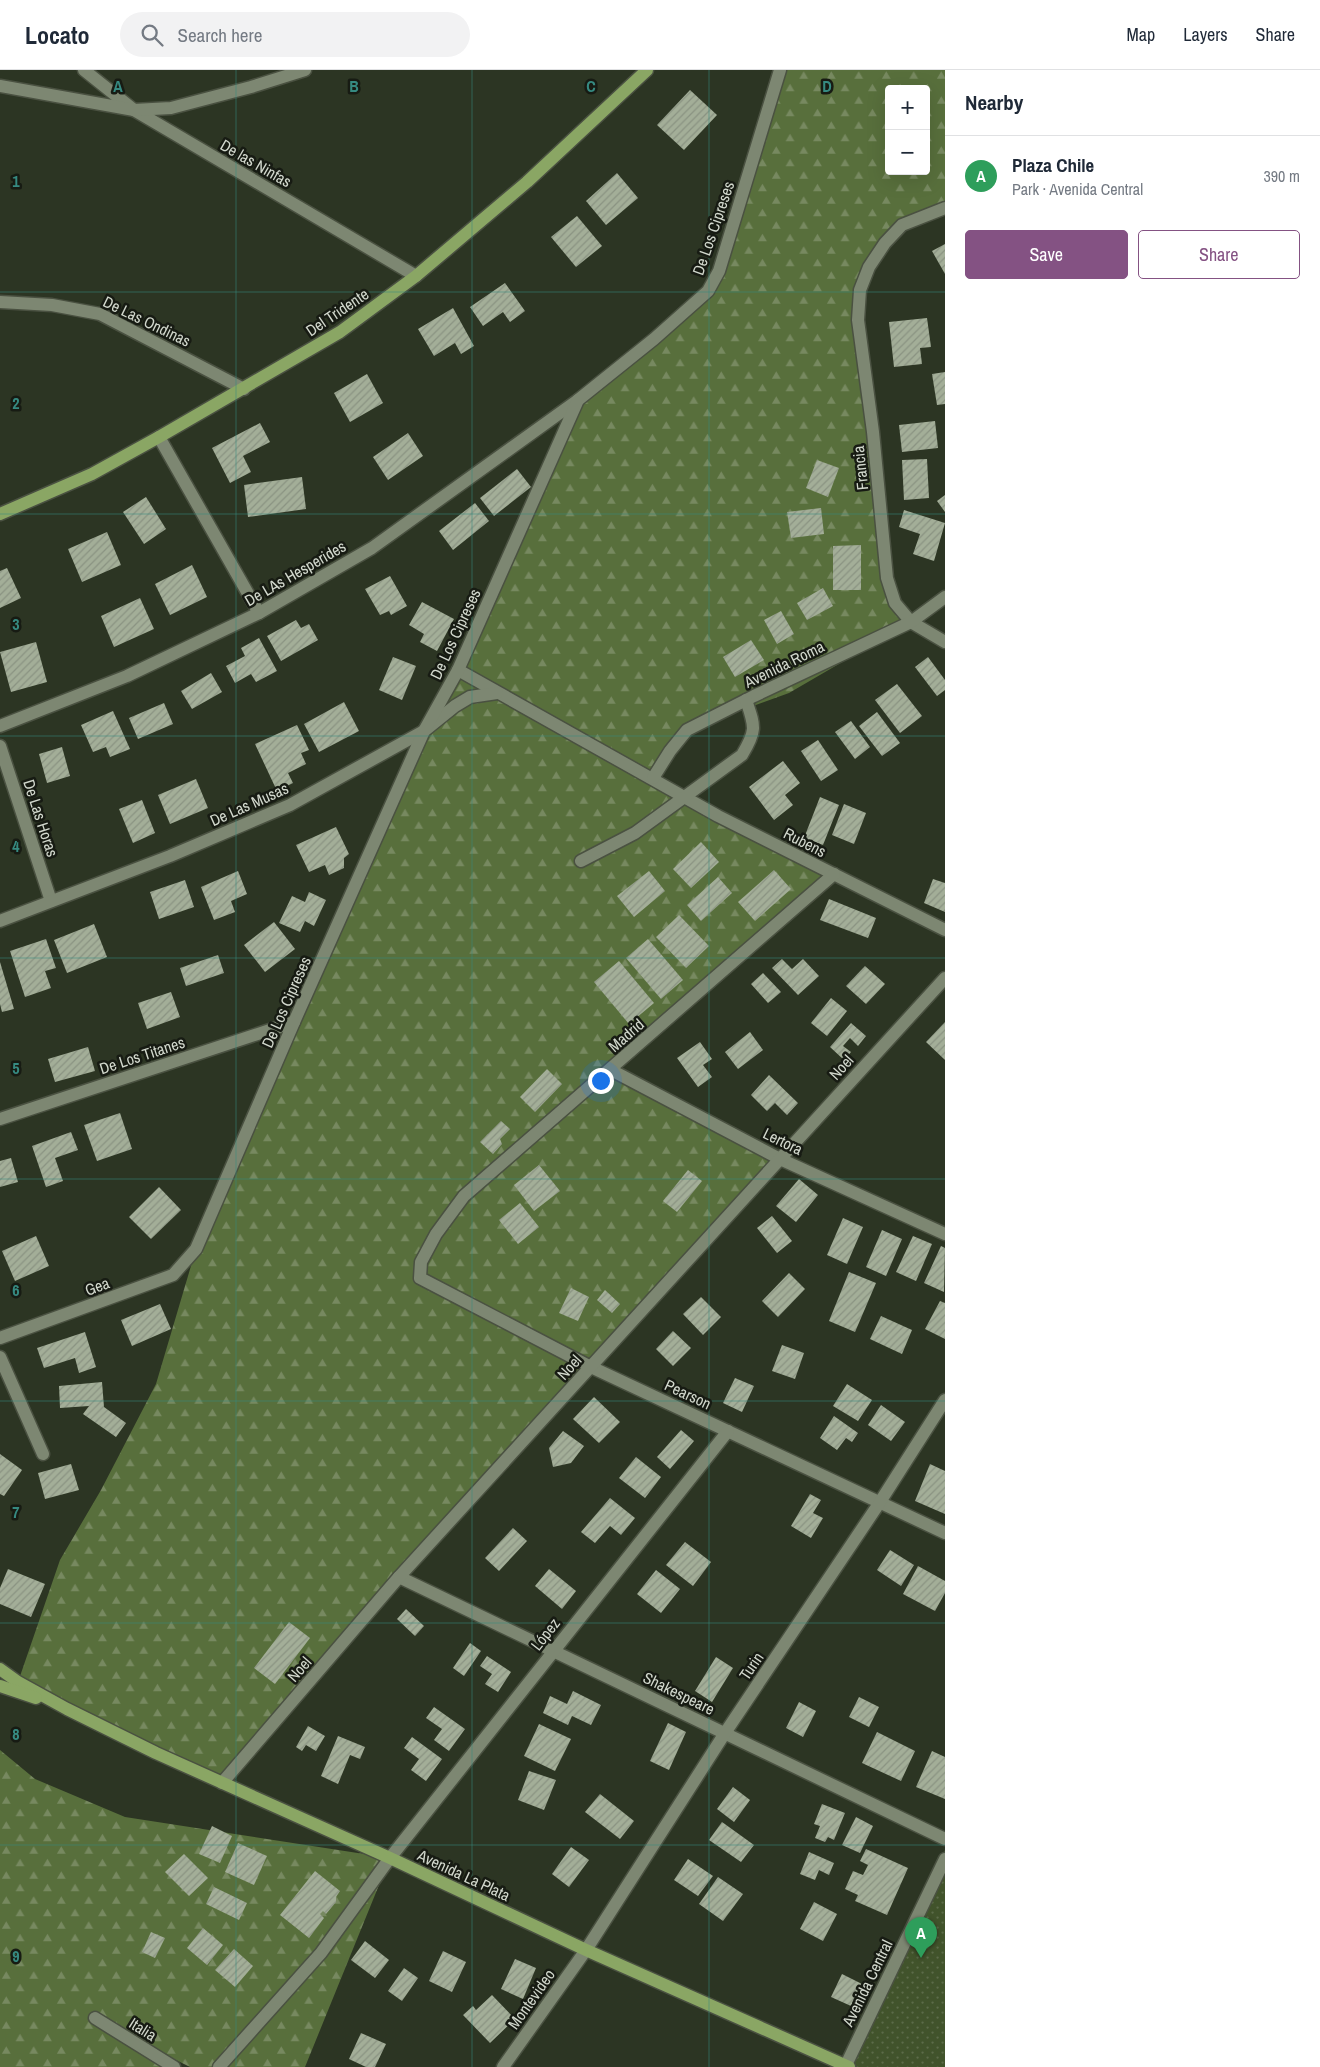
<!DOCTYPE html>
<html lang="en">
<head>
<meta charset="utf-8">
<style>
  :root { --surface:#fff; --page:#f2f2f3; --text:#1f2937; --muted:#747a83; --line:#e0e1e3; --accent:#845283 }
  body { margin:0; font-family:"Archivo Narrow",sans-serif; background:var(--page); color:var(--text) }
  .controls { position:absolute; right:15px; top:15px; display:grid; overflow:hidden; border-radius:5px; box-shadow:0 5px 20px #0002 }
  .controls button { width:45px; height:45px; display:grid; place-items:center; padding:0; border:0; border-bottom:1px solid var(--line); background:var(--surface); color:var(--text); font:25px sans-serif }
  .you { position:absolute; left:600px; top:1010px; width:18px; height:18px; margin:-12px; border:4px solid #fff; border-radius:50%; background:#1a73e8; box-shadow:0 0 0 8px #1a73e833 }
  .badge { display:grid; place-items:center; width:32px; height:32px; border-radius:50%; background:var(--accent); color:#fff; font-size:16px; font-weight:700 }
  .pin { position:absolute; translate:-50% -41px; filter:drop-shadow(0 1px 2px #0008) }
  .pin::after { content:''; position:absolute; top:26px; width:18px; height:15px; background:inherit; clip-path:polygon(0 0,100% 0,50% 100%) }
  .list { margin:0; padding:0; list-style:none }
  h2 { display:flex; justify-content:space-between; align-items:center; height:65px; margin:0; padding:0 20px; font-size:21px }
  h2 small { font-size:16px; font-weight:400; color:var(--muted) }
  .list li { display:grid; grid-template-columns:32px 1fr auto; gap:15px; align-items:center; box-sizing:border-box; height:80px; padding:0 20px; border-top:1px solid var(--line) }
  .list b { display:block; font-size:19px; white-space:nowrap }
  .list p { margin:0; font-size:16px; white-space:nowrap; color:var(--muted) }
  .list em { font-size:16px; font-style:normal; color:var(--muted) }
  .actions { display:flex; gap:10px; padding:15px 20px }
  .actions a { flex:1; padding:11px 0; border:1px solid var(--accent); border-radius:5px; text-align:center; font-size:18px; color:var(--accent) }
  .actions .main { background:var(--accent); color:#fff }
  .icon { flex:none; width:28px; height:28px; fill:none; stroke:currentColor; stroke-width:2; stroke-linecap:round; stroke-linejoin:round }
  .map { position:relative; flex:none; width:945px; height:1997px; overflow:hidden }
  header { display:flex; align-items:center; gap:30px; box-sizing:border-box; height:70px; padding:0 25px; background:var(--surface); border-bottom:1px solid var(--line) }
  header strong { font-size:24px }
  nav { display:flex; gap:28px; margin-inline-start:auto; font-size:18px }
  .search { width:350px; height:45px; background:var(--page); display:flex; align-items:center; gap:12px; box-sizing:border-box; padding:0 18px; border-radius:28px; color:var(--muted); font-size:19px }
  main { display:flex }
  aside { flex:1; background:var(--surface) }
  .map>svg:first-child { display:block }
  .grass { fill:url(#grass-dots) }
  .forest { fill:url(#forest-firs); fill-rule:evenodd }
  .building { fill:url(#building-hatch) }
  .lines { fill:none; stroke-linecap:round; stroke-linejoin:round }
  .minor-casing { stroke:#4a5141; stroke-width:15 }
  .major-casing { stroke:#4a5141; stroke-width:15 }
  .minor { stroke:#7d8772; stroke-width:12 }
  .major { stroke:#8aa664; stroke-width:12 }
  .grid { fill:none; stroke:#368a81; stroke-width:1; stroke-opacity:0.55 }
  .labels { text-anchor:middle; dominant-baseline:central; stroke-width:5; stroke-linejoin:round; paint-order:stroke }
  .street-label { font-size:16px; fill:#d2d8cd; stroke:#171b13 }
  .grid-label { font-size:16px; text-anchor:middle; font-weight:bold; fill:#368a81; stroke:#171b13; stroke-width:5; stroke-linejoin:round; paint-order:stroke }
</style>
</head>
<body>
<header>
<strong>Locato</strong>
<div class="search"><svg class="icon" aria-label="search" viewBox="0 0 24 24"><circle cx="10" cy="10" r="6"/><path d="M15 15l6 6"/></svg>Search here</div>
<nav><a>Map</a><a>Layers</a><a>Share</a></nav>
</header>
<main>
<div class="map">
<svg width="945" height="1997" viewBox="0 0 945 1997">
  <defs>
    <pattern id="grass-dots" width="8" height="8" patternUnits="userSpaceOnUse" patternTransform="scale(1.25)"><rect width="8" height="8" fill="#41532b"/><path d="M2 2h.1M6 6h.1" fill="none" stroke="#5c6b49" stroke-width="1.8" stroke-linecap="round"/></pattern>
    <pattern id="forest-firs" width="22" height="20" patternUnits="userSpaceOnUse" patternTransform="scale(1.25)"><rect width="22" height="20" fill="#586f3c"/><path d="M5 1l3.5 6h-7zM16 11l3.5 6h-7z" fill="#778960"/></pattern>
    <pattern id="building-hatch" width="6" height="6" patternUnits="userSpaceOnUse" patternTransform="scale(1.25)"><rect width="6" height="6" fill="#a3ae98"/><path d="M-1 1l2-2M0 6l6-6M5 7l2-2" fill="none" stroke="#8a9382"/></pattern>
  </defs>
  <rect width="100%" height="100%" fill="#2c3523"/>
  <path class="grass" d="M945,1780V1997H845L846,1996Z"/>
  <g class="forest">
    <path d="M780,0H945V138L902,155L860,220L887,508L911,552L789,623L687,660L653,708L834,804L611,1000L780,1089L222,1713L18,1612L60,1490L101,1420L156,1314L196,1179L578,330L708,221ZM889,19H926V101H889Z"/>
    <path d="M0,1680L35,1709L125,1747L390,1788L305,1997H190L176,1990L172,1997H0Z"/>
  </g>
  <g class="building">
    <path d="M690,20L717,45L684,80L657,55Z"/>
    <path d="M617,103L638,128L606,155L586,131Z"/>
    <path d="M577,146L602,176L576,197L551,167Z"/>
    <path d="M945,174V204L932,181Z"/>
    <path d="M505,213L525,241L510,252L503,242L483,256L470,237Z"/>
    <path d="M453,238L474,276L461,284L455,273L434,286L418,259Z"/>
    <path d="M927,248L931,277L920,278L922,294L894,297L889,252Z"/>
    <path d="M945,302V334L937,335L932,304Z"/>
    <path d="M367,304L383,333L350,352L334,323Z"/>
    <path d="M935,351L938,378L902,382L899,355Z"/>
    <path d="M260,353L270,372L243,386L251,402L230,413L212,378Z"/>
    <path d="M408,363L423,386L388,410L373,387Z"/>
    <path d="M927,389L929,428L904,430L902,390Z"/>
    <path d="M817,390L839,398L828,427L806,418Z"/>
    <path d="M517,399L531,417L494,446L480,428Z"/>
    <path d="M302,407L306,439L248,447L244,415Z"/>
    <path d="M945,425V442L937,431Z"/>
    <path d="M146,427L166,459L144,474L123,442Z"/>
    <path d="M475,433L489,451L453,480L439,461Z"/>
    <path d="M821,438L824,464L791,468L787,442Z"/>
    <path d="M904,440L945,453L934,491L913,484L920,464L899,457Z"/>
    <path d="M107,462L121,495L82,512L68,479Z"/>
    <path d="M861,475V520H833V476Z"/>
    <path d="M192,495L207,527L170,545L155,514Z"/>
    <path d="M7,498L21,528L0,538V501Z"/>
    <path d="M390,506L407,536L391,545L389,541L380,545L365,519Z"/>
    <path d="M823,518L833,536L807,550L797,533Z"/>
    <path d="M140,528L154,559L114,577L101,546Z"/>
    <path d="M422,532L454,549L437,581L420,572L424,564L409,555Z"/>
    <path d="M781,541L794,564L777,574L764,550Z"/>
    <path d="M296,550L301,558L309,554L318,570L281,591L267,566Z"/>
    <path d="M259,568L277,601L256,612L251,604L235,613L226,596L245,586L241,578Z"/>
    <path d="M751,570L764,590L735,607L723,587Z"/>
    <path d="M36,572L47,612L11,622L0,582Z"/>
    <path d="M393,587L416,596L402,630L379,620Z"/>
    <path d="M928,587L945,610V620L937,626L915,597Z"/>
    <path d="M211,603L222,622L192,639L181,621Z"/>
    <path d="M897,614L922,646L900,663L875,630Z"/>
    <path d="M344,632L359,661L319,682L304,654Z"/>
    <path d="M164,633L173,654L138,669L129,648Z"/>
    <path d="M113,641L130,679L110,687L106,677L93,682L81,655Z"/>
    <path d="M877,642L900,673L882,686L859,656Z"/>
    <path d="M851,651L870,677L855,689L835,662Z"/>
    <path d="M297,655L309,680L301,683L306,694L288,703L293,713L277,721L255,674Z"/>
    <path d="M818,670L838,700L821,711L801,681Z"/>
    <path d="M62,677L70,706L47,713L39,684Z"/>
    <path d="M783,691L800,713L785,725L793,735L774,750L749,717Z"/>
    <path d="M196,709L208,738L170,754L158,725Z"/>
    <path d="M820,727L839,735L823,775L804,768Z"/>
    <path d="M142,730L155,763L133,773L119,739Z"/>
    <path d="M844,734L866,743L854,774L832,765Z"/>
    <path d="M336,757L349,784L344,788V798L329,805L325,795L309,802L296,775Z"/>
    <path d="M701,772L719,792L691,818L673,799Z"/>
    <path d="M774,800L791,819L755,851L738,832Z"/>
    <path d="M238,801L247,824L231,831L235,842L214,850L201,817Z"/>
    <path d="M649,801L665,821L634,847L617,826Z"/>
    <path d="M718,807L732,823L701,851L687,835Z"/>
    <path d="M933,809L945,813V842L924,833Z"/>
    <path d="M185,810L194,837L159,849L150,822Z"/>
    <path d="M309,822L326,830L314,856L305,851L300,862L279,853L292,826L305,832Z"/>
    <path d="M829,829L876,848L868,868L820,850Z"/>
    <path d="M679,845L709,876L686,898L656,867Z"/>
    <path d="M274,852L295,879L265,902L244,875Z"/>
    <path d="M94,854L107,887L67,903L54,870Z"/>
    <path d="M46,869L56,898L45,901L51,918L25,927L10,881Z"/>
    <path d="M648,869L683,910L661,929L626,888Z"/>
    <path d="M218,885L224,903L186,916L180,898Z"/>
    <path d="M782,889L792,899L803,889L819,906L798,925L772,898Z"/>
    <path d="M619,891L654,933L629,954L594,912Z"/>
    <path d="M0,892L14,939L2,942L0,934Z"/>
    <path d="M865,896L885,914L866,934L846,916Z"/>
    <path d="M763,903L781,922L768,933L751,914Z"/>
    <path d="M171,922L180,947L147,959L138,933Z"/>
    <path d="M831,928L847,941L827,966L811,953Z"/>
    <path d="M945,952V990L926,972Z"/>
    <path d="M851,953L866,966L858,976L850,968L843,976L851,982L844,990L830,977Z"/>
    <path d="M750,962L763,980L738,999L725,982Z"/>
    <path d="M700,972L712,989L703,995L712,1007L698,1017L677,988Z"/>
    <path d="M88,977L95,1001L55,1012L48,989Z"/>
    <path d="M547,999L562,1014L535,1042L520,1027Z"/>
    <path d="M769,1005L798,1033L787,1045L775,1033L767,1041L751,1025Z"/>
    <path d="M120,1043L132,1079L97,1091L84,1055Z"/>
    <path d="M501,1051L510,1059L500,1069L502,1074L493,1084L480,1072Z"/>
    <path d="M71,1062L78,1080L55,1088L63,1111L46,1117L32,1076Z"/>
    <path d="M11,1088L18,1112L0,1117V1091Z"/>
    <path d="M539,1095L560,1121L534,1141L514,1115Z"/>
    <path d="M688,1100L702,1111L677,1142L663,1131Z"/>
    <path d="M799,1109L818,1125L796,1152L776,1136Z"/>
    <path d="M159,1117L181,1140L151,1169L129,1147Z"/>
    <path d="M520,1133L539,1157L518,1174L499,1150Z"/>
    <path d="M772,1146L792,1171L777,1183L757,1158Z"/>
    <path d="M843,1148L863,1157L847,1194L827,1185Z"/>
    <path d="M882,1160L902,1169L886,1206L866,1197Z"/>
    <path d="M36,1166L49,1196L15,1211L2,1181Z"/>
    <path d="M913,1166L932,1174L916,1211L896,1202Z"/>
    <path d="M941,1176L945,1178L944,1222L924,1213Z"/>
    <path d="M849,1202L876,1213L855,1262L829,1251Z"/>
    <path d="M789,1203L805,1219L778,1247L762,1231Z"/>
    <path d="M571,1218L589,1227L578,1251L559,1243Z"/>
    <path d="M605,1220L620,1234L612,1243L597,1230Z"/>
    <path d="M701,1227L721,1247L703,1265L683,1244Z"/>
    <path d="M940,1231L945,1233V1269L925,1259Z"/>
    <path d="M160,1234L171,1259L132,1276L121,1250Z"/>
    <path d="M881,1246L912,1260L902,1284L870,1269Z"/>
    <path d="M673,1261L691,1278L673,1296L656,1279Z"/>
    <path d="M85,1262L96,1297L79,1303L75,1288L44,1298L37,1278Z"/>
    <path d="M782,1275L804,1283L795,1309L772,1301Z"/>
    <path d="M735,1308L754,1316L742,1342L723,1333Z"/>
    <path d="M102,1312L104,1337L126,1353L116,1367L83,1344L89,1336L60,1338L59,1316Z"/>
    <path d="M847,1314L872,1330L858,1351L833,1336Z"/>
    <path d="M594,1327L620,1352L599,1373L573,1349Z"/>
    <path d="M881,1335L905,1352L891,1371L868,1355Z"/>
    <path d="M834,1346L858,1363L852,1372L846,1368L837,1380L820,1368Z"/>
    <path d="M681,1360L694,1371L670,1399L657,1387Z"/>
    <path d="M563,1361L584,1376L571,1393L553,1397L549,1378Z"/>
    <path d="M0,1384L22,1400L4,1426L0,1424Z"/>
    <path d="M636,1387L661,1407L645,1428L619,1408Z"/>
    <path d="M71,1394L79,1420L45,1429L38,1403Z"/>
    <path d="M930,1394L945,1401V1444L915,1431Z"/>
    <path d="M810,1424L821,1430L813,1443L823,1448L811,1468L791,1456Z"/>
    <path d="M610,1428L635,1448L621,1465L610,1456L595,1473L581,1462Z"/>
    <path d="M513,1458L527,1471L499,1501L485,1488Z"/>
    <path d="M685,1472L711,1492L693,1516L666,1495Z"/>
    <path d="M890,1480L914,1495L901,1516L877,1500Z"/>
    <path d="M918,1496L945,1511V1523L935,1541L903,1524Z"/>
    <path d="M8,1499L45,1514L31,1547L0,1534V1518Z"/>
    <path d="M549,1499L576,1521L562,1539L535,1516Z"/>
    <path d="M656,1500L680,1519L661,1543L637,1524Z"/>
    <path d="M406,1539L424,1556L415,1566L397,1549Z"/>
    <path d="M289,1552L310,1568L275,1614L254,1598Z"/>
    <path d="M470,1573L481,1581L464,1606L453,1598Z"/>
    <path d="M487,1586L511,1602L498,1622L485,1614L492,1604L480,1596Z"/>
    <path d="M716,1587L733,1598L712,1632L695,1621Z"/>
    <path d="M573,1621L601,1635L591,1655L572,1646L568,1655L543,1643L550,1626L567,1634Z"/>
    <path d="M859,1627L879,1637L869,1657L849,1647Z"/>
    <path d="M799,1632L816,1641L803,1667L786,1658Z"/>
    <path d="M434,1637L465,1659L449,1681L434,1670L442,1659L426,1648Z"/>
    <path d="M668,1653L686,1662L669,1700L650,1691Z"/>
    <path d="M539,1654L571,1669L555,1701L524,1686Z"/>
    <path d="M308,1656L325,1666L316,1681L306,1675L302,1681L296,1677Z"/>
    <path d="M877,1662L915,1681L901,1711L862,1693Z"/>
    <path d="M338,1666L365,1677L360,1689L350,1685L338,1714L321,1706Z"/>
    <path d="M412,1667L442,1689L426,1711L411,1700L419,1689L404,1678Z"/>
    <path d="M932,1681L945,1687V1729L916,1717Z"/>
    <path d="M529,1701L556,1710L544,1740L518,1730Z"/>
    <path d="M733,1717L750,1730L734,1752L717,1739Z"/>
    <path d="M600,1724L634,1751L620,1769L585,1742Z"/>
    <path d="M822,1734L845,1743L834,1770L828,1767L825,1772L815,1768L820,1756L814,1754Z"/>
    <path d="M856,1747L873,1756L860,1783L842,1775Z"/>
    <path d="M722,1752L754,1775L741,1792L709,1770Z"/>
    <path d="M212,1756L232,1766L220,1793L199,1784Z"/>
    <path d="M238,1773L267,1786L254,1815L225,1802Z"/>
    <path d="M571,1777L589,1790L569,1817L552,1804Z"/>
    <path d="M866,1779L908,1798L887,1845L855,1831L858,1825L845,1819L853,1801L863,1805L868,1795L860,1791Z"/>
    <path d="M809,1782L834,1793L829,1805L819,1800L815,1810L800,1804Z"/>
    <path d="M184,1784L208,1808L189,1826L165,1802Z"/>
    <path d="M688,1789L713,1806L698,1826L674,1810Z"/>
    <path d="M315,1801L340,1821L336,1827V1832L326,1844L323,1841L320,1844L324,1848L309,1868L280,1845Z"/>
    <path d="M718,1807L743,1824L723,1851L699,1834Z"/>
    <path d="M214,1817L247,1833L239,1850L206,1834Z"/>
    <path d="M814,1832L837,1844L823,1871L800,1859Z"/>
    <path d="M203,1858L223,1875L207,1895L187,1878Z"/>
    <path d="M151,1862L165,1868L155,1888L142,1882Z"/>
    <path d="M365,1871L389,1890L375,1908L351,1890Z"/>
    <path d="M234,1879L253,1896L235,1917L215,1900Z"/>
    <path d="M443,1881L466,1892L452,1922L429,1911Z"/>
    <path d="M515,1889L536,1898L523,1929L501,1919Z"/>
    <path d="M404,1898L418,1908L402,1931L388,1921Z"/>
    <path d="M842,1904L862,1914L851,1936L831,1927Z"/>
    <path d="M492,1925L515,1949L490,1973L463,1945L473,1936L476,1940Z"/>
    <path d="M361,1963L386,1974L375,1997H366L349,1989Z"/>
  </g>
  <g class="lines">
    <g class="minor-casing">
      <g id="minor">
        <path d="M84,0L134,40L416,206"/>
        <path d="M0,16L134,40L171,38L251,17L305,0"/>
        <path d="M945,138L902,155L885,173L869,197L860,220L858,250L873,362L887,508L895,533L911,552L945,572"/>
        <path d="M0,232L52,235L100,244L244,319"/>
        <path d="M159,367L259,543"/>
        <path d="M458,600L718,746L945,860"/>
        <path d="M0,656L127,606L259,543L372,478L578,330"/>
        <path d="M0,676L51,831"/>
        <path d="M653,708L670,681L687,660L754,626L911,552L945,527"/>
        <path d="M581,791L635,763L742,685C757,660 755,657 746,630"/>
        <path d="M834,804L464,1126L436,1164L421,1192L420,1208L591,1297L945,1463"/>
        <path d="M0,851L170,786L290,735L424,661L455,636L470,627L497,623"/>
        <path d="M611,1000L780,1089L945,1164"/>
        <path d="M0,1049L294,952"/>
        <path d="M0,1268L173,1205L196,1179L294,952L424,661L458,600L578,330L654,269L708,221L719,201L780,0"/>
        <path d="M0,1287L43,1384"/>
        <path d="M399,1507L945,1769"/>
        <path d="M222,1713L399,1507L945,908"/>
        <path d="M95,1948L174,1997"/>
        <path d="M219,1997L321,1883L390,1788L728,1361"/>
        <path d="M503,1997L586,1880L725,1663L880,1432L945,1330"/>
        <path d="M845,1997L945,1789"/>
      </g>
    </g>
    <g class="major-casing">
      <g id="major">
        <path d="M0,444L92,404L159,367L340,262L416,206L527,112L647,0"/>
        <path d="M0,1599L18,1612L67,1639L156,1683L390,1788L586,1880L849,1997"/>
        <path d="M0,1616L36,1628"/>
      </g>
    </g>
    <use href="#minor" class="minor"/>
    <use href="#major" class="major"/>
  </g>
  <path class="grid" d="M236,0V1997M472,0V1997M709,0V1997M0,222H945M0,444H945M0,666H945M0,888H945M0,1109H945M0,1331H945M0,1553H945M0,1775H945"/>
  <g class="labels">
    <g class="street-label">
      <text transform="translate(256 93) rotate(30)">De las Ninfas</text>
      <text transform="translate(713 158) rotate(-71)">De Los Cipreses</text>
      <text transform="translate(337 242) rotate(-34)">Del Tridente</text>
      <text transform="translate(147 251) rotate(26)">De Las Ondinas</text>
      <text transform="translate(860 398) rotate(-96)">Francia</text>
      <text transform="translate(295 503) rotate(-30)">De LAs Hesperides</text>
      <text transform="translate(455 564) rotate(-65)">De Los Cipreses</text>
      <text transform="translate(784 594) rotate(-26)">Avenida Roma</text>
      <text transform="translate(249 734) rotate(-24)">De Las Musas</text>
      <text transform="translate(41 748) rotate(72)">De Las Horas</text>
      <text transform="translate(805 772) rotate(27)">Rubens</text>
      <text transform="translate(286 932) rotate(-66)">De Los Cipreses</text>
      <text transform="translate(626 965) rotate(-41)">Madrid</text>
      <text transform="translate(142 985) rotate(-18)">De Los Titanes</text>
      <text transform="translate(841 997) rotate(-48)">Noel</text>
      <text transform="translate(783 1071) rotate(26)">Lertora</text>
      <text transform="translate(97 1216) rotate(-20)">Gea</text>
      <text transform="translate(569 1297) rotate(-48)">Noel</text>
      <text transform="translate(688 1324) rotate(25)">Pearson</text>
      <text transform="translate(545 1564) rotate(-52)">López</text>
      <text transform="translate(751 1596) rotate(-56)">Turin</text>
      <text transform="translate(299 1599) rotate(-49)">Noel</text>
      <text transform="translate(679 1623) rotate(26)">Shakespeare</text>
      <text transform="translate(464 1805) rotate(25)">Avenida La Plata</text>
      <text transform="translate(867 1913) rotate(-64)">Avenida Central</text>
      <text transform="translate(531 1929) rotate(-55)">Montevideo</text>
      <text transform="translate(143 1959) rotate(32)">Italia</text>
    </g>
  </g>
  <g class="grid-label">
    <text x="118" y="22">A</text>
    <text x="354" y="22">B</text>
    <text x="591" y="22">C</text>
    <text x="827" y="22">D</text>
    <text x="16" y="117">1</text>
    <text x="16" y="339">2</text>
    <text x="16" y="560">3</text>
    <text x="16" y="782">4</text>
    <text x="16" y="1004">5</text>
    <text x="16" y="1226">6</text>
    <text x="16" y="1448">7</text>
    <text x="16" y="1670">8</text>
    <text x="16" y="1892">9</text>
  </g>
</svg>
<div class="controls">
<button>+</button>
<button>−</button>
</div>
<div class="you"></div>
<div class="pin badge" style="left:921px;top:1888px;background:#2e9e5b">A</div>
</div>
<aside>
<h2>Nearby<small></small></h2>
<ul class="list">
<li><span class="badge" style="background:#2e9e5b">A</span><div><b>Plaza Chile</b><p>Park · Avenida Central</p></div><em>390 m</em></li>
</ul>
<div class="actions"><a class="main">Save</a><a>Share</a></div>
</aside>
</main>
</body>
</html>
